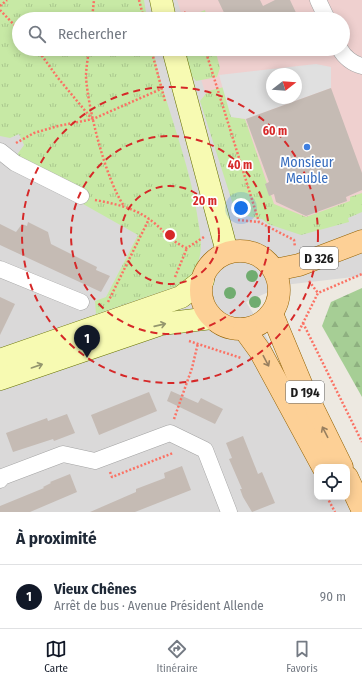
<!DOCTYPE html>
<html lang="fr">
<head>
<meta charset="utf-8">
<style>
  :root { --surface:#fff; --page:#f6f6f7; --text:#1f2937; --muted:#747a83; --line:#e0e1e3; --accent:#111827 }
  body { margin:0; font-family:"Fira Sans Condensed",sans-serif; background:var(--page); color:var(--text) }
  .controls { position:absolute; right:12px; bottom:12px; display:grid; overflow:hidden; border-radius:8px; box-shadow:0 2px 10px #0003 }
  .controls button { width:36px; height:36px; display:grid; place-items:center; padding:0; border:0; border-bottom:1px solid var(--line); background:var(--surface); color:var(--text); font:20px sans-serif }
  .compass { position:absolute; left:266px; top:68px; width:36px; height:36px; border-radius:50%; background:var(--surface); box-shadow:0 2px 10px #0003; rotate:73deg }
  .you { position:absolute; left:241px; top:208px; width:14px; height:14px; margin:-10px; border:3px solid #fff; border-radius:50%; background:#1a73e8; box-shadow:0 0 0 6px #1a73e833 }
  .badge { display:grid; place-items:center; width:26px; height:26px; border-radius:50%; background:var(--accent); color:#fff; font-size:13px; font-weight:700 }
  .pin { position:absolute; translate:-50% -33px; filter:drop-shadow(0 1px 2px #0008) }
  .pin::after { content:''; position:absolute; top:21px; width:14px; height:12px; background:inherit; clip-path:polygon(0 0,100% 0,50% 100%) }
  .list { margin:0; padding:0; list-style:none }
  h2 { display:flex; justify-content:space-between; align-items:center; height:52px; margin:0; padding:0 16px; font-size:17px }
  h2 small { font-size:13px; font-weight:400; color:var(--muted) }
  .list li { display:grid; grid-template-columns:26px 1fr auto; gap:12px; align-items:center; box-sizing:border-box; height:64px; padding:0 16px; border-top:1px solid var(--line) }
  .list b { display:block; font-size:15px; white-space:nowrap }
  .list p { margin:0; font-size:13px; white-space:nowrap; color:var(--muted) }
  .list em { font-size:13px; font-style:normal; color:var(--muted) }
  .icon { flex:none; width:22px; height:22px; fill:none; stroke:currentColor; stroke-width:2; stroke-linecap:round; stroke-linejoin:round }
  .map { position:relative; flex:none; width:362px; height:512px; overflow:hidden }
  .search { position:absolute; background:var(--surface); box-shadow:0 2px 10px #0003; left:12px; right:12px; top:12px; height:44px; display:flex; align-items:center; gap:10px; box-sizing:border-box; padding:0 14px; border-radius:22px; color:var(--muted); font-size:15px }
  .sheet { height:116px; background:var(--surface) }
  nav { display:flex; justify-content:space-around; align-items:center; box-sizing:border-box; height:56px; border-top:1px solid var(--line); background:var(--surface); font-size:11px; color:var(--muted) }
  nav a { display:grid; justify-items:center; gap:2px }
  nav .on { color:var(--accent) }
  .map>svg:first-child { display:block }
  .residential { fill:#dad9d9; fill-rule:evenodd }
  .commercial { fill:#efd0cf; fill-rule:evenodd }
  .grass { fill:url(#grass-tufts) }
  .forest { fill:url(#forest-firs) }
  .parking { fill:#e0e0e0; fill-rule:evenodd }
  .building { fill:#c5bbb4 }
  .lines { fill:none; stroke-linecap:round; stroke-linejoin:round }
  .street-casing { stroke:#a3a3a3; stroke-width:17 }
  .secondary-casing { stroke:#677203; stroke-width:23 }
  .primary-casing { stroke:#936100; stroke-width:23 }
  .path { stroke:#fb7264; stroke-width:2.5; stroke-dasharray:2 2; stroke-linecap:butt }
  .street { stroke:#fff; stroke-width:16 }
  .secondary { stroke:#f7fab2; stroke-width:22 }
  .primary { stroke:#fdd096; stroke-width:22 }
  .tree { fill:#70ac6f }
  .oneway { stroke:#94966e }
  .oneway2 { stroke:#987f5f }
  .ring { fill:none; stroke:#d62828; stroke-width:2; stroke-dasharray:7 5 }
  .shop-dot { fill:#3f7fe0; stroke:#fff; stroke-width:1.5 }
  .labels { text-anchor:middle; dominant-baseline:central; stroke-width:3.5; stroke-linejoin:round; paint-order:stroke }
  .shield { fill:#fff; stroke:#606060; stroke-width:1 }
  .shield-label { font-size:13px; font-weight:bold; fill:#1c1c1c }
  .shop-label { font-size:14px; fill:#366cbe; stroke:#fff }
  .centre { fill:#d62828; stroke:#fff; stroke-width:2 }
  .ring-label { font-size:12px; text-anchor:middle; font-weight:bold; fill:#d62828; stroke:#fff; stroke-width:3.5; stroke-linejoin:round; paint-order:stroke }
</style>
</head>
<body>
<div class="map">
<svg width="362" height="512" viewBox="0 0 362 512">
  <defs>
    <pattern id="grass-tufts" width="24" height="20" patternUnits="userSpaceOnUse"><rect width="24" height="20" fill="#c7e9a5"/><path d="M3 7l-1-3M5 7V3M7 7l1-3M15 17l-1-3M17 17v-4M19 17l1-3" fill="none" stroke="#aac78d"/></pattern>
    <pattern id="forest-firs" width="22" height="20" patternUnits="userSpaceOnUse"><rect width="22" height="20" fill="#a6ce95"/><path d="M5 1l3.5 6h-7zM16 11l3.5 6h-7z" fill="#8eb080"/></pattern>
  </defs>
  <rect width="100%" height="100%" fill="#ede9e1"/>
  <path class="residential" d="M0,0H362V276L284,285L246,302L260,324L332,467H317V497H347L355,512H0ZM19,19H343V49H19ZM272,74H296V98H272Z"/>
  <path class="commercial" d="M177,0H362V209L302,229L240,209L192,49H343V19H183ZM272,74H296V98H272Z"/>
  <g class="grass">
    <path d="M0,0H144L147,19H19V49H153C165,107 190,161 198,220C200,233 203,246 199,259C196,269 190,276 183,284L96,314L95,301L106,297L138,235L83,204L89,193L16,156L24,145L19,134L10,138L0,136Z"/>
    <path d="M205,10L207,19H183Z"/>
    <path d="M185,49H215L220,68L217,77L196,81L191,75Z"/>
    <path d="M224,87L233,117L245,119L274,204L306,217L350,201V197L362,193V212L348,218L349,222L301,235L268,224L262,219L236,214L200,101L208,91Z"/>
  </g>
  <path class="forest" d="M362,288V397L322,326L331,302Z"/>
  <path class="parking" d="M316,64L331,67V88L246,119L231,117L219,75ZM272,74H296V98H272Z"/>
  <g class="building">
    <path d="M218,0H260L263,6L275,0H290L299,19H227Z"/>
    <path d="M331,88L362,173V190L346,197L347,201L306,216L276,202L274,194L269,196L265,184L269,182L246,119Z"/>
    <path d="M28,222L48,232L51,244L97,267L96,270L110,276L101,292L0,245V224L16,232L22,224L27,226Z"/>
    <path d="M0,297L15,304L0,335Z"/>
    <path d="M171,391L198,403L201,398L223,409L215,424L167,401Z"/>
    <path d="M149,392L157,411L99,435L91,415Z"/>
    <path d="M67,414L75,433L54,441L53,439L13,452L6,433L47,418L48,421Z"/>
    <path d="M243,436L258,474L262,472L275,503L252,512L243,497L240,489H242L229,459L232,458L226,443Z"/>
    <path d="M182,466L191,490L135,512H90L136,492V489L165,478L164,473Z"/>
    <path d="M70,474L77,492L30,512H0V506L44,488L43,487L51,483L50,482Z"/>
  </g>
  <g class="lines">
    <g class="street-casing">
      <g id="street">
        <path d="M318,0L327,19"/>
        <path d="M340,49C344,57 353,64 362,66"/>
        <path d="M0,151L15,163L81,196"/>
        <path d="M0,269L81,302"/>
        <path d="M0,480L2,477L63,454L95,461L170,433L205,450L229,512"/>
      </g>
    </g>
    <g class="secondary-casing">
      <g id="secondary">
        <path d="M161,0L165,19"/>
        <path d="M173,49L227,252"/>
        <path d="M0,360L181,297L203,280"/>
        <path d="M0,379L161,324L212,318"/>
      </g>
    </g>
    <g class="primary-casing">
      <g id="primary">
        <circle cx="240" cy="290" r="39"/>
        <path d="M275,270L299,265L362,241"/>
        <path d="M272,314L302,386L342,467"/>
        <path d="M244,329L260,351L323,467"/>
        <path d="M347,477L362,509"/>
      </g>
    </g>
    <g class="path">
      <path d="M139,0L144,19"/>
      <path d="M0,6L7,0"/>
      <path d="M0,10L19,30"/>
      <path d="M184,12L191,19"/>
      <path d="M92,19L94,0"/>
      <path d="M37,49L58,78L92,119"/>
      <path d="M89,49C88,58 86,68 86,77C88,109 106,180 124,206"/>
      <path d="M151,49L165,101"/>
      <path d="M205,49L259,222L294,240L295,247"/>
      <path d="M16,143L34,133L58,126L93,119L161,89"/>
      <path d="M95,200C116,204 136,208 153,222C166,232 171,242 187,248L204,237"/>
      <path d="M238,220L259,222"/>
      <path d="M175,277L187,248"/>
      <path d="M309,281L318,293"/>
      <path d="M108,302L149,219"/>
      <path d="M303,323L362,442"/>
      <path d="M299,331L318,293L362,274"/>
      <path d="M189,341L241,358"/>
      <path d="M174,419L192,368L198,343"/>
      <path d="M110,472L112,477L173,453"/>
      <path d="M327,497L335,512"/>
    </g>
    <use href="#street" class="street"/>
    <use href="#secondary" class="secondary"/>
    <use href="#primary" class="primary"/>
  </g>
  <g class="tree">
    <circle cx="252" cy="276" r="6"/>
    <circle cx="230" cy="293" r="6"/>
    <circle cx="255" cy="302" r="6"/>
  </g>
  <defs><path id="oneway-shaft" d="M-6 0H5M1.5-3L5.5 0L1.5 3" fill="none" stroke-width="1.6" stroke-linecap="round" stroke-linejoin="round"/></defs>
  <g class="oneway">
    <use href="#oneway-shaft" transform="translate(160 325) rotate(-13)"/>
    <use href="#oneway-shaft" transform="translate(37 366) rotate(-19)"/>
  </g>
  <g class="oneway2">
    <use href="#oneway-shaft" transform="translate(266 361) rotate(62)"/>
    <use href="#oneway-shaft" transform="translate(325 432) rotate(-117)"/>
  </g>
  <g class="ring">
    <circle cx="170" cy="235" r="49"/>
    <circle cx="170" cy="235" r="99"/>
    <circle cx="170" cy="235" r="148"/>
  </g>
  <circle class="shop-dot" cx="307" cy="147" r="4"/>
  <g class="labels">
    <g class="shield">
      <rect x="300" y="247" width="38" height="22" rx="3"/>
      <rect x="286" y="381" width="38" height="22" rx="3"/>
    </g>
    <g class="shield-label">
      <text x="319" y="258">D 326</text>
      <text x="305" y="392">D 194</text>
    </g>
    <g class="shop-label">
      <text x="307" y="162">Monsieur<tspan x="307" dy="16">Meuble</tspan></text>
    </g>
  </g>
  <circle cx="170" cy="235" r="6" class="centre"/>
  <g class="ring-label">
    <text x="275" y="135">60 m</text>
    <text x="240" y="169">40 m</text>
    <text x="205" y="205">20 m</text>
  </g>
</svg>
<div class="controls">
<button><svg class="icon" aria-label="locate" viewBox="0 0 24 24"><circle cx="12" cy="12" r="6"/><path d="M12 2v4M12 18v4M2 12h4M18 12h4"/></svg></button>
</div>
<svg class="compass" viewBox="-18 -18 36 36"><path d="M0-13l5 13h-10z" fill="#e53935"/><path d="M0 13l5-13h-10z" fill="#747a83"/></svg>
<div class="you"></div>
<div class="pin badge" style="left:87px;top:358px">1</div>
<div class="search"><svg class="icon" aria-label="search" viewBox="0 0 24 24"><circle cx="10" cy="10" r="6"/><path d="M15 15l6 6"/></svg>Rechercher</div>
</div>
<section class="sheet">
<h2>À proximité<small></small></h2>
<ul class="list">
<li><span class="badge">1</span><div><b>Vieux Chênes</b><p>Arrêt de bus · Avenue Président Allende</p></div><em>90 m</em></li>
</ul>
</section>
<nav>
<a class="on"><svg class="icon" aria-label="map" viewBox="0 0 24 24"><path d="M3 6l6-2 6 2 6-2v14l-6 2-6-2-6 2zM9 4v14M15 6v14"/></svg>Carte</a>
<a><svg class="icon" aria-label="directions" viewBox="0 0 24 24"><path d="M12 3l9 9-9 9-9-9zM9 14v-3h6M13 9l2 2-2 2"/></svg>Itinéraire</a>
<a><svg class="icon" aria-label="saved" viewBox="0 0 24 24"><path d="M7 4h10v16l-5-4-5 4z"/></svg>Favoris</a>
</nav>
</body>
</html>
